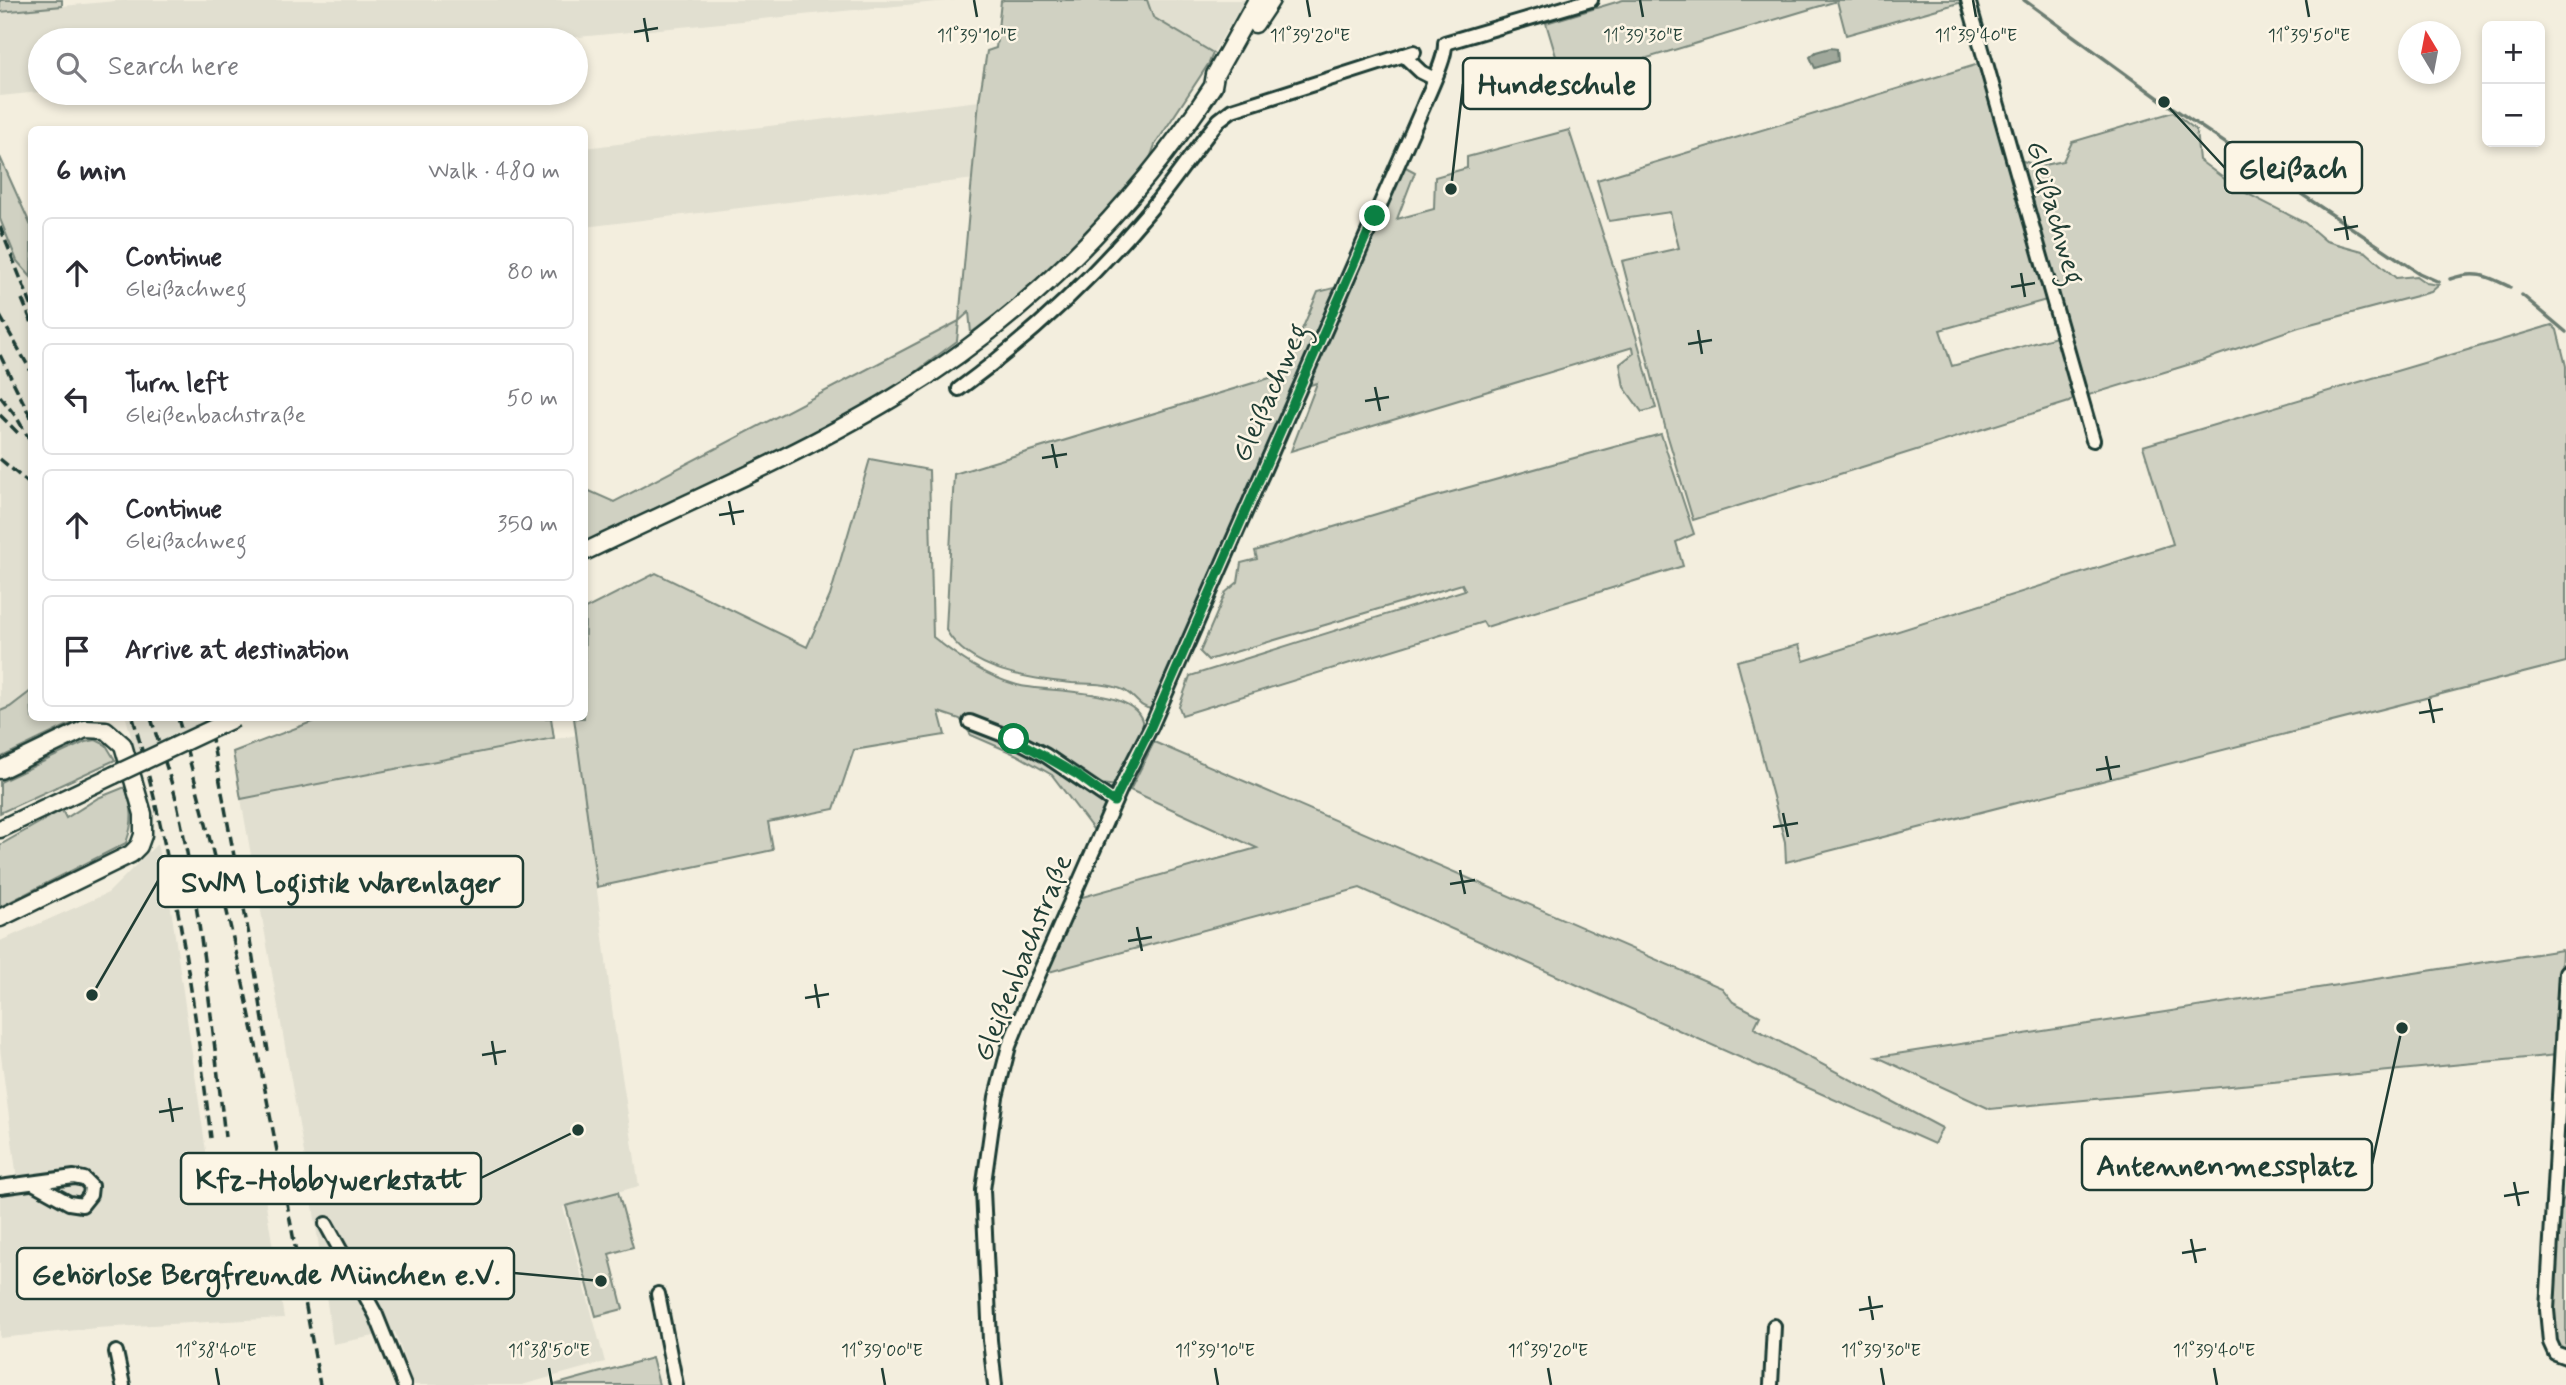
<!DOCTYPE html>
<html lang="en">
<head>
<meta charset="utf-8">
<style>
  :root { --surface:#fff; --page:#f2f2f3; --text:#2b2b33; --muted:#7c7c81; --line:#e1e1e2 }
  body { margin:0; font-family:Mynerve,sans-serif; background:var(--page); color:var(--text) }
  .controls { position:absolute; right:21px; top:21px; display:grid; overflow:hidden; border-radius:10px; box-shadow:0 4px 10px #0003 }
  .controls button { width:63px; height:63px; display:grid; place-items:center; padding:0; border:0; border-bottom:2px solid var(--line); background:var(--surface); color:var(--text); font:35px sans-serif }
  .compass { position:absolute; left:2398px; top:21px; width:63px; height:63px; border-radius:50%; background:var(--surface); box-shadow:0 4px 10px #0003; rotate:350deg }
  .stop { position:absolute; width:21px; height:21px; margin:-16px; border:5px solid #0b8043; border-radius:50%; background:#fff }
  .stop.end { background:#0b8043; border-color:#fff; box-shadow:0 2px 7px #0008 }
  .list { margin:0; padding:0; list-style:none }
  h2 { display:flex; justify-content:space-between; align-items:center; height:91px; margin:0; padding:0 28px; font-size:30px }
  h2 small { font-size:23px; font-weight:400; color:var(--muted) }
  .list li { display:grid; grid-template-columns:46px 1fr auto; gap:21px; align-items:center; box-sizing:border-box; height:112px; margin:0 14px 14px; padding:0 14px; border:2px solid var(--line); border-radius:10px }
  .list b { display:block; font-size:26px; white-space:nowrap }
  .list p { margin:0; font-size:23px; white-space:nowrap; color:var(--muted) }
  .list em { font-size:23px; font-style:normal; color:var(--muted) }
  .icon { flex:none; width:38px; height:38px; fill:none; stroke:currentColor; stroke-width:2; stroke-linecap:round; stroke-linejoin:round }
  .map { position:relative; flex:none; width:2566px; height:1385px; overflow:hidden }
  .search { position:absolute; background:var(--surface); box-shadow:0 4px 10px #0003; left:28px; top:28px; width:560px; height:77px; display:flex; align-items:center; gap:18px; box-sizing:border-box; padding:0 24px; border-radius:38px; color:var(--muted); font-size:26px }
  .panel { position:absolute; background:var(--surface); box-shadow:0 4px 10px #0003; left:28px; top:126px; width:560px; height:595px; border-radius:10px }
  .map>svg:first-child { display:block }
  .built { fill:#e1dfd0 }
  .green { fill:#d0d1c2; stroke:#78877b; stroke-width:2 }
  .water { fill:#a0a89b; stroke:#6c7d72; stroke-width:2 }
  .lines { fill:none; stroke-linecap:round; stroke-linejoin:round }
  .stream { stroke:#6c7d72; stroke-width:3.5 }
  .minor-casing { stroke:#1f3d34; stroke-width:18 }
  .major-casing { stroke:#1f3d34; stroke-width:21 }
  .minor { stroke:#fcf5e5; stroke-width:12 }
  .major { stroke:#fcf5e5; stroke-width:16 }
  .rail { stroke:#1f3d34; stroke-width:3.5; stroke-dasharray:10 5; stroke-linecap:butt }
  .major-bridge-casing { stroke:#1f3d34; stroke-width:21; stroke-linecap:butt }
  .major-bridge { stroke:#fcf5e5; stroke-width:16 }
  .route { stroke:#0b8043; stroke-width:9 }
  .ticks { fill:none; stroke:#1f3d34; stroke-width:2.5 }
  .labels { text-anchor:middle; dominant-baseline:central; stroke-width:5; stroke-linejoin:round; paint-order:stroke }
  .street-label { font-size:28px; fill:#1f3d34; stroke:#fcf5e5 }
  .ticks-label { font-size:18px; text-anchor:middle; fill:#1f3d34; stroke:#fcf5e5; stroke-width:5; stroke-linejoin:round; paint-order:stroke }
  .leader { fill:none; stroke:#1f3d34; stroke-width:2.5 }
  .callout-dot { fill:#1f3d34; stroke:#fcf5e5; stroke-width:2.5 }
  .callout { fill:#fcf5e5; stroke:#1f3d34; stroke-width:2.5 }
  .callout-label { font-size:30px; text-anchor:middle; font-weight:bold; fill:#1f3d34 }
</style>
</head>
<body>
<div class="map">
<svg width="2566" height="1385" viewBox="0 0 2566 1385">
  <rect width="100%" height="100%" fill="#f3eede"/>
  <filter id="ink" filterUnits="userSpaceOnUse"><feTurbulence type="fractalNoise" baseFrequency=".0143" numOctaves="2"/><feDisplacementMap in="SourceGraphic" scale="14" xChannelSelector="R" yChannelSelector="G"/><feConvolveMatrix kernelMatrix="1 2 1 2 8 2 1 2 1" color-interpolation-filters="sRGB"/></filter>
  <g filter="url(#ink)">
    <g class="built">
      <path d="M126,0H957L548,40H40V92L0,96V12Z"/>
      <path d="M1147,0H1245L1213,53L1153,17Z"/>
      <path d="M979,101L974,179L585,227L584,148Z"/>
      <path d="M0,219L17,261L32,277L31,690L10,707L0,711Z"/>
      <path d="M126,718H210L136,754Z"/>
      <path d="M577,735L615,1031L639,1186L563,1207L605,1362L522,1385H413L395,1332L333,1344L311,1192L241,799Z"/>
      <path d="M157,844L171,908L208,1165L259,1160L284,1318L96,1328L0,1338V1181L17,1179L0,1048V941L108,893Z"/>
    </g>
    <g class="green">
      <path d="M0,0H62V6L0,12Z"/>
      <path d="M1004,0H1147L1153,17L1213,53L1209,63L1155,145L1149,161L1130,186L1080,242L1029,289L971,333L969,312L959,321L957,341L889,392L824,427L585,545V489L614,502L959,321L979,101L987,51L996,48L1001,1Z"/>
      <path d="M1623,0H1961L1962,2L1846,35L1837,1L1564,83L1546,23Z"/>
      <path d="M1982,63L2050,299L1940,330L1952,366L2060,336L2075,397L2069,402L1693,520L1667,434L1622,261L1679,248L1670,212L1609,221L1597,180Z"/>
      <path d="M2173,112L2196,130L2199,160L2238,189L2305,223L2326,241L2366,252L2396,278L2416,276L2426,283L2439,285L2431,292L2299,327L2204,360L2089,395L2085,392L2016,159L2040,166L2063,161L2072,142Z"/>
      <path d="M1569,130L1636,336L1656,408L1642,412L1624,387L1620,364L1634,353L1633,347L1291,451L1317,383L1304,387L1402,165L1415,172L1397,219L1434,209L1435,177L1467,168V157Z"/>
      <path d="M0,157L31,226V277L17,261L0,219Z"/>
      <path d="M1338,287L1152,709C1138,708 1134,693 1121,689C1107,683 1088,684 1072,683C1030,679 969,671 946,630L954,474L1283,374L1318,292Z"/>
      <path d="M2552,325L2557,330L2566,366V662L1786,862L1785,842L1737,661L1799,645L1804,661L2173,544L2143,446Z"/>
      <path d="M1661,434L1694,534L1676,542L1683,566L1486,627L1483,622L1182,715L1179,707L1190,676L1465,590L1462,584L1208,660L1200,652L1226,592L1238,582L1241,563L1257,559L1255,551L1419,501Z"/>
      <path d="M870,459L929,470L933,637C958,657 985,676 1017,685C1045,693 1133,687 1142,721C1147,741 1125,769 1117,786L1101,784L1096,793L1109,804L1096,833L1052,775L1017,755L971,735L960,719L939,712L945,735L854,750L834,809L768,822L773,850L597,887L574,718H584L585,609L656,573L807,647L830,596Z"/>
      <path d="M31,691L32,718H83L0,758V711L10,707Z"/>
      <path d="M322,718H551L554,738L241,799L233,752Z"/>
      <path d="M96,740L106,745L115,760L0,813V782L85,742Z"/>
      <path d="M1154,742L1722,988L1733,1002L1760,1016L1754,1028L1942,1128L1934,1144L1360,888L1045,973L1075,899L1257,848L1130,790Z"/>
      <path d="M125,787C133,808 134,821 126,843L0,907V845L62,810L66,818L98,798Z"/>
      <path d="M2562,950L2557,1055L1990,1109L1877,1057Z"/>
      <path d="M618,1192L633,1247L609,1254L623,1309L596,1316L566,1206Z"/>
      <path d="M2558,1192L2566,1202V1353L2562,1352L2554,1336L2551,1316Z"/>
      <path d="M652,1358L659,1385H554Z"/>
    </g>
    <path class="water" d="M1830,48L1837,49L1838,61L1815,68L1810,57L1816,52Z"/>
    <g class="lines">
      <g class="stream">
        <path d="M2024,0L2164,102L2419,273L2439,282"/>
        <path d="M2450,279C2476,270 2487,276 2510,287"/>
        <path d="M2522,295L2566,332"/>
        <path d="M2565,1132L2566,1104"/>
      </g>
      <g class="minor-casing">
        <g id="minor">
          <path d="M1968,0L2093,440"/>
          <path d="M1403,55L1421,72L1433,78"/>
          <path d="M959,389C1030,337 1094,277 1150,210C1174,181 1195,149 1219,120L1232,110L1414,52"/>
          <path d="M970,722L1014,739L1045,755L1114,802"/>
          <path d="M2566,972L2547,1310L2550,1342L2555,1353L2566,1357"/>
          <path d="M0,1187L74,1177L84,1179L91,1186L90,1195L82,1205L69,1203L33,1183"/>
          <path d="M326,1224L376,1315L404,1385"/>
          <path d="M658,1294L676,1385"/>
          <path d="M116,1352L123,1385"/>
          <path d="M995,1385L990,1340L983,1190L996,1097L1009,1046L1028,999L1126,776L1151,727L1423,107C1430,89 1446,59 1445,43L1591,0"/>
          <path d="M1771,1385L1774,1326"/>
        </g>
      </g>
      <g class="major-casing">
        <g id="major">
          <path d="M1255,24L1271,0"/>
          <path d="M584,552C688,502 795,457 893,398C1022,320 1131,212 1213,86L1215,75L1257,0"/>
          <path d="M0,770L85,729L106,730L123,745L143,814V835L139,846L131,854L0,918"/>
          <path d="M0,829L114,775"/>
        </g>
      </g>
      <use href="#minor" class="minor"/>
      <use href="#major" class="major"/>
      <g class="rail">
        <path d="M0,227L32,307"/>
        <path d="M22,299L32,323"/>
        <path d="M0,316L32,373"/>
        <path d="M0,355L32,420"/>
        <path d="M0,396L17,418L32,444"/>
        <path d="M0,415L18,433"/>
        <path d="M0,459L32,486"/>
        <path d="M133,718C173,856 194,996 211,1138"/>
        <path d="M151,718C159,745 169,772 176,799C201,910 212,1025 225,1137"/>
        <path d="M178,718C239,937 280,1161 320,1385"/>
        <path d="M208,718L251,946L268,1051"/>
      </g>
      <g class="major-bridge-casing">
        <path id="major-bridge" d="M114,775L235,718"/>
      </g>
      <use href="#major-bridge" class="major-bridge"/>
    </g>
  </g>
  <g class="lines" filter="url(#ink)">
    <path class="route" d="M1014,739L1076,774L1114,802L1151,727L1375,216"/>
  </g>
  <path class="ticks" d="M974,0L977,17M1307,0L1310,17M1640,0L1643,17M1973,0L1976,17M2306,0L2309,17M644,18L648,42M634,32L658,28M2344,216L2348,240M2334,230L2358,226M2021,273L2025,297M2011,287L2035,283M1698,330L1702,354M1688,344L1712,340M1375,387L1380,411M1365,401L1389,397M1052,444L1057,468M1042,458L1067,454M729,501L734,525M719,515L744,511M2429,699L2434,723M2419,713L2443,709M2106,756L2111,780M2096,770L2120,766M1783,813L1788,837M1773,827L1798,823M1460,870L1465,894M1450,884L1475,880M1137,927L1142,951M1128,941L1152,937M815,984L819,1008M805,998L829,994M492,1041L496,1065M482,1055L506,1051M169,1098L173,1122M159,1112L183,1108M2514,1182L2519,1206M2504,1196L2529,1192M2191,1239L2196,1263M2182,1253L2206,1249M1869,1296L1873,1320M1859,1310L1883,1306M216,1368L219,1385M549,1368L552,1385M882,1368L885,1385M1215,1368L1218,1385M1548,1368L1551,1385M1881,1368L1884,1385M2214,1368L2217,1385"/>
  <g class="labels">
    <g class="street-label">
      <text transform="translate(2054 213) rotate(74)">Gleißachweg</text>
      <text transform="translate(1271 393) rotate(-66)">Gleißachweg</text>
      <text transform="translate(1024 958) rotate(-68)">Gleißenbachstraße</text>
    </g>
  </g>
  <g class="ticks-label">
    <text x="977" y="41">11°39'10"E</text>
    <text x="1310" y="41">11°39'20"E</text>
    <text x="1643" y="41">11°39'30"E</text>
    <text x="1976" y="41">11°39'40"E</text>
    <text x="2309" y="41">11°39'50"E</text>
    <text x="216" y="1356">11°38'40"E</text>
    <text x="549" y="1356">11°38'50"E</text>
    <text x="882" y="1356">11°39'00"E</text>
    <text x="1215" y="1356">11°39'10"E</text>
    <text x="1548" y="1356">11°39'20"E</text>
    <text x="1881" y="1356">11°39'30"E</text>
    <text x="2214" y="1356">11°39'40"E</text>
  </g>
  <path class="leader" d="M1451 189L1463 84M2164 102L2225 168M92 995L158 881M2402 1028L2372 1164M578 1130L481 1178M601 1281L514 1273"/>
  <g class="callout-dot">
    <circle cx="1451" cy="189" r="7"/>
    <circle cx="2164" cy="102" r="7"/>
    <circle cx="92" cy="995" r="7"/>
    <circle cx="2402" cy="1028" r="7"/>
    <circle cx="578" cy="1130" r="7"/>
    <circle cx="601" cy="1281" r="7"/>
  </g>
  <g class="callout">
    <rect x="1463" y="58" width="187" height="51" rx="7"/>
    <rect x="2225" y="142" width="137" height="51" rx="7"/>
    <rect x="158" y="856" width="365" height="51" rx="7"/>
    <rect x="2082" y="1139" width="290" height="51" rx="7"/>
    <rect x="181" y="1153" width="300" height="51" rx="7"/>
    <rect x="17" y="1248" width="497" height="51" rx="7"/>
  </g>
  <g class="callout-label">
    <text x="1557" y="94">Hundeschule</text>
    <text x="2293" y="178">Gleißach</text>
    <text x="341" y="892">SWM Logistik Warenlager</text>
    <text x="2227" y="1175">Antennenmessplatz</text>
    <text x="331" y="1189">Kfz-Hobbywerkstatt</text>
    <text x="266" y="1284">Gehörlose Bergfreunde München e.V.</text>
  </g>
</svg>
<div class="controls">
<button>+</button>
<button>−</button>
</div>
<svg class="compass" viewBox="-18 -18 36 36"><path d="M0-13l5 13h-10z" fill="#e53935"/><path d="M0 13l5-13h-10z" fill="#7c7c81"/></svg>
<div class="stop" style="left:1014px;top:739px"></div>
<div class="stop end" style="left:1375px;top:216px"></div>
<div class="search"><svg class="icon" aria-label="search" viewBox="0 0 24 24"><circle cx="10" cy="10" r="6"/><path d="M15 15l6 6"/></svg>Search here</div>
<section class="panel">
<h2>6 min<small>Walk · 480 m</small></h2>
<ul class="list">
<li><svg class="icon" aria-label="ahead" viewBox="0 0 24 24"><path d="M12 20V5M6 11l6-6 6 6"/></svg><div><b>Continue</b><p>Gleißachweg</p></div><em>80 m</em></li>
<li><svg class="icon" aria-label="left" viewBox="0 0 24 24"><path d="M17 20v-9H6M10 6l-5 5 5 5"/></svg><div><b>Turn left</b><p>Gleißenbachstraße</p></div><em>50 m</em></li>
<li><svg class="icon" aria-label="ahead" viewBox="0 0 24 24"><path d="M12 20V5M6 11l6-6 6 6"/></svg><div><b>Continue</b><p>Gleißachweg</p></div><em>350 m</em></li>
<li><svg class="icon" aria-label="arrive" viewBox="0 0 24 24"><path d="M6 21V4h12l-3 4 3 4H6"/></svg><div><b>Arrive at destination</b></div></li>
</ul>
</section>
</div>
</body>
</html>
